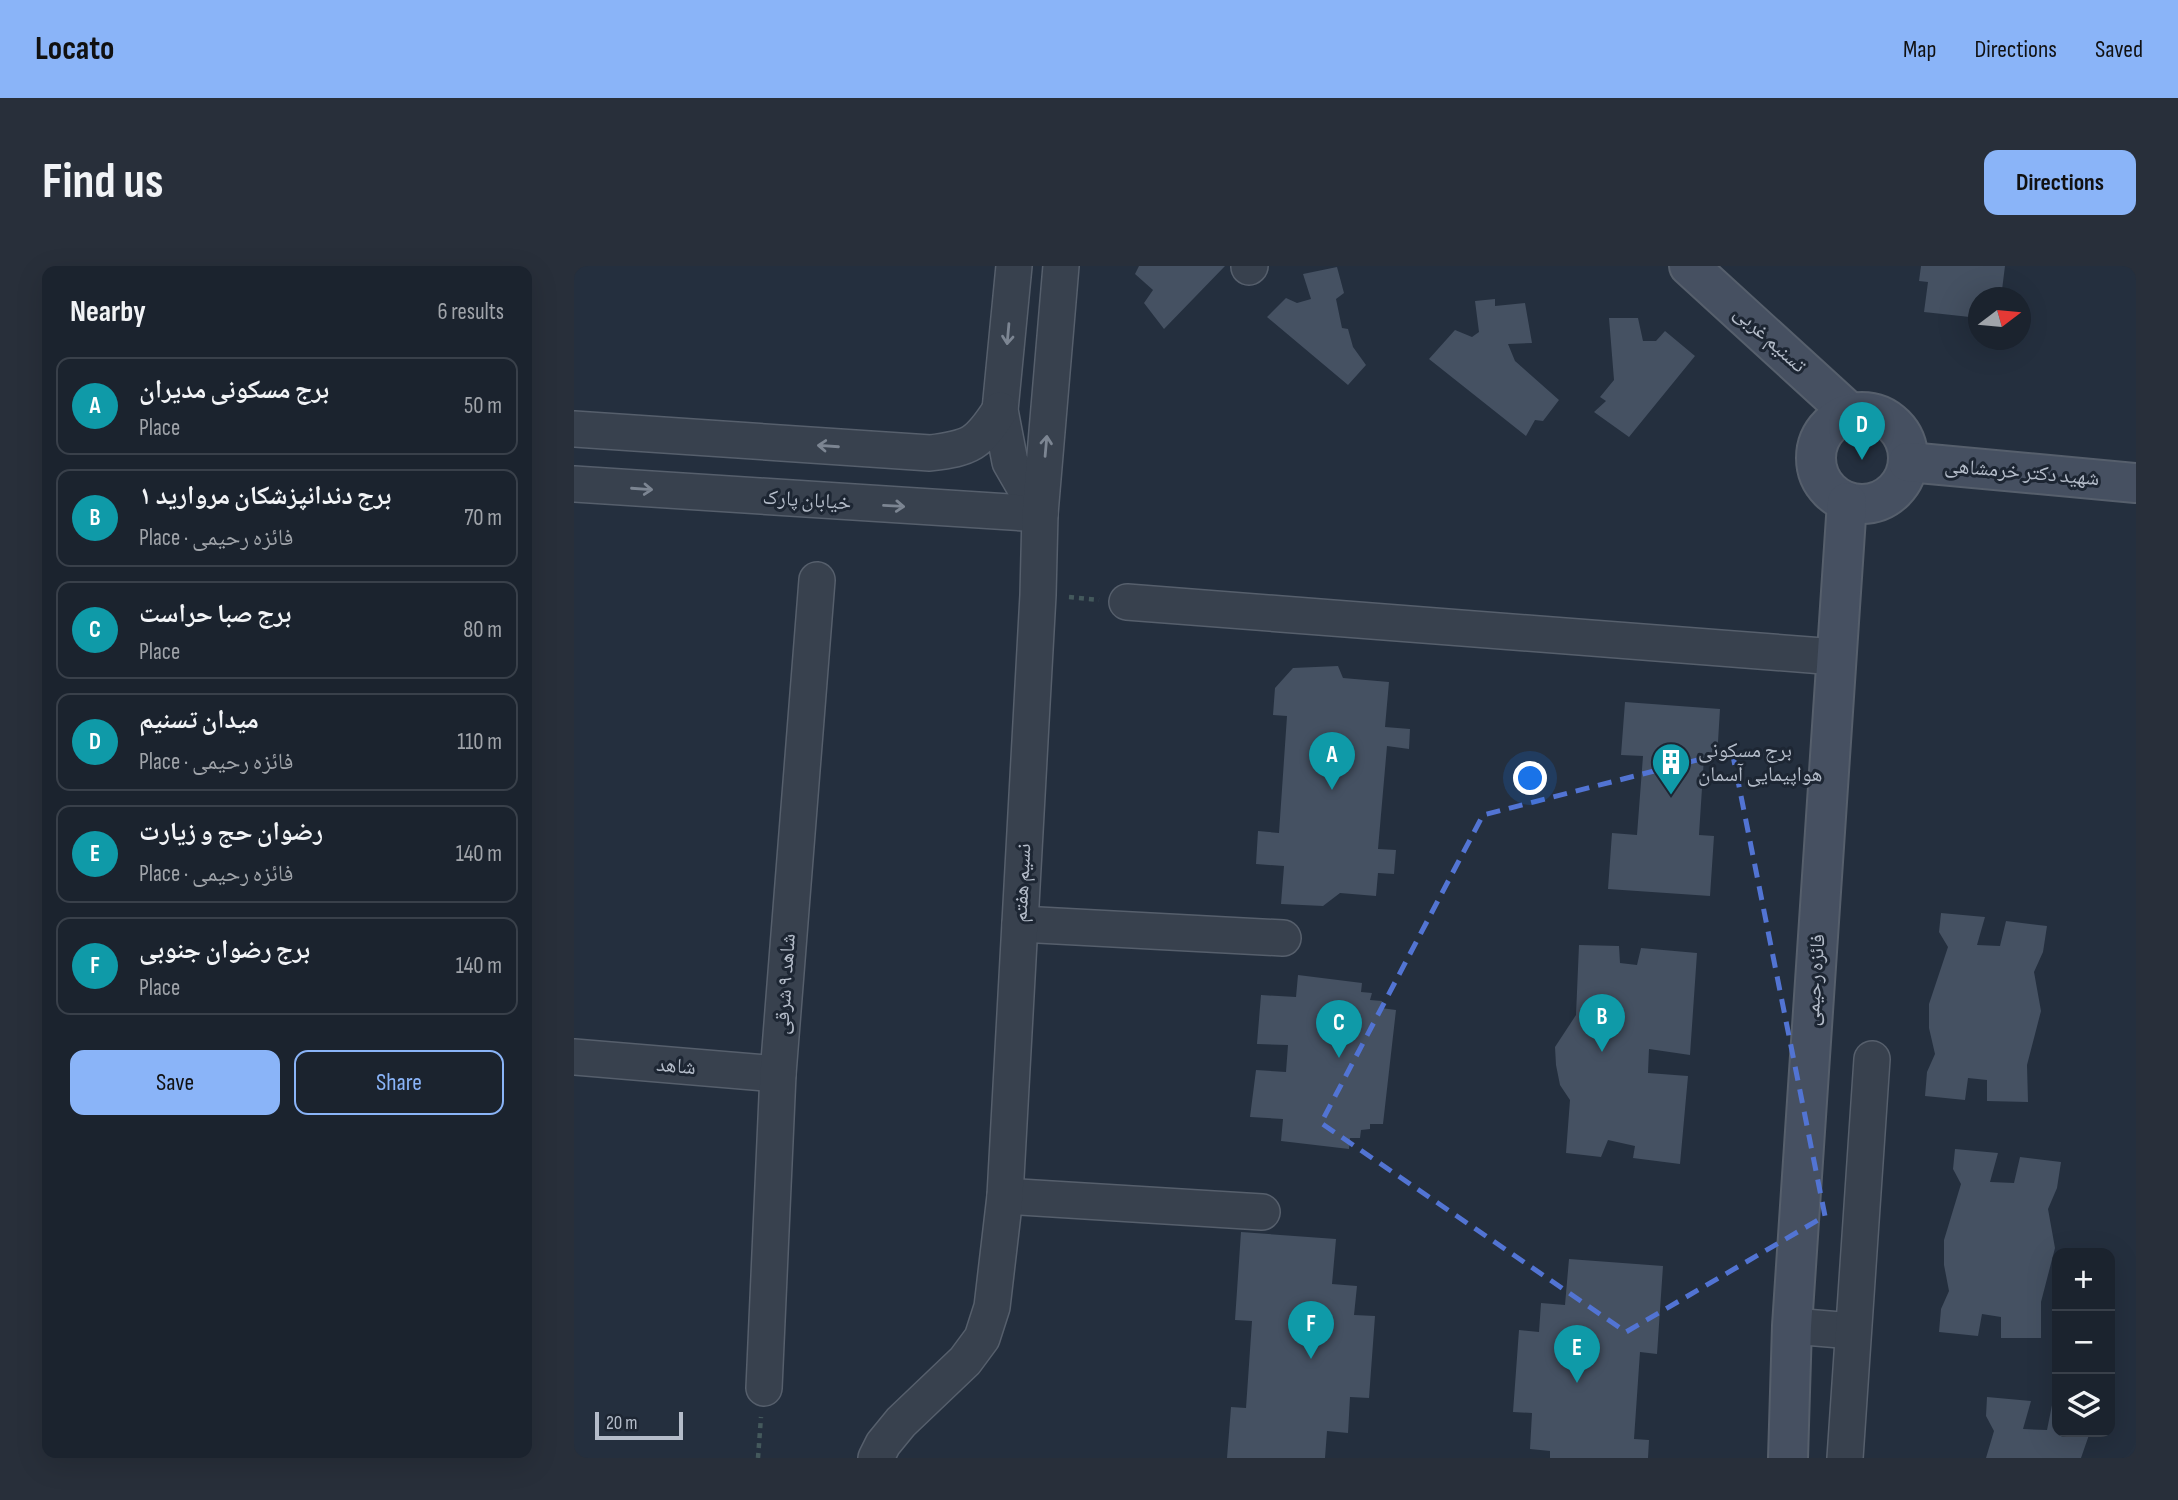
<!DOCTYPE html>
<html lang="en">
<head>
<meta charset="utf-8">
<style>
  :root { --surface:#1b232e; --page:#282f3a; --text:#f1f3f6; --muted:#a0a4aa; --line:#39404a; --accent:#8ab4f8 }
  body { margin:0; font-family:"Sofia Sans Condensed","Noto Naskh Arabic",sans-serif; background:var(--page); color:var(--text) }
  .controls { position:absolute; right:21px; bottom:21px; display:grid; overflow:hidden; border-radius:14px; box-shadow:0 7px 28px #0002 }
  .controls button { width:63px; height:63px; display:grid; place-items:center; padding:0; border:0; border-bottom:2px solid var(--line); background:var(--surface); color:var(--text); font:35px sans-serif }
  .compass { position:absolute; left:1394px; top:21px; width:63px; height:63px; border-radius:50%; background:var(--surface); box-shadow:0 7px 28px #0002; rotate:74deg }
  .scale { position:absolute; left:21px; bottom:18px; width:88px; box-sizing:border-box; padding-left:7px; border:4px solid #b4bcc9; border-top:0; font-size:19px; line-height:24px; white-space:nowrap; color:#b4bcc9; -webkit-text-stroke:5px #1d2633; paint-order:stroke }
  .you { position:absolute; left:957px; top:513px; width:24px; height:24px; margin:-18px; border:5px solid #fff; border-radius:50%; background:#1a73e8; box-shadow:0 0 0 10px #1a73e833 }
  .badge { display:grid; place-items:center; width:46px; height:46px; border-radius:50%; background:var(--accent); color:#fff; font-size:23px; font-weight:700 }
  .pin { position:absolute; translate:-50% -58px; filter:drop-shadow(0 2px 4px #0008) }
  .pin::after { content:''; position:absolute; top:37px; width:24px; height:21px; background:inherit; clip-path:polygon(0 0,100% 0,50% 100%) }
  .list { margin:0; padding:0; list-style:none }
  h2 { display:flex; justify-content:space-between; align-items:center; height:91px; margin:0; padding:0 28px; font-size:30px }
  h2 small { font-size:23px; font-weight:400; color:var(--muted) }
  .list li { display:grid; grid-template-columns:46px 1fr auto; gap:21px; align-items:center; box-sizing:border-box; height:98px; margin:0 14px 14px; padding:0 14px; border:2px solid var(--line); border-radius:14px }
  .list b { display:block; font-size:26px; white-space:nowrap }
  .list p { margin:0; font-size:23px; white-space:nowrap; color:var(--muted) }
  .list em { font-size:23px; font-style:normal; color:var(--muted) }
  .actions { display:flex; gap:14px; padding:21px 28px }
  .actions a { flex:1; padding:16px 0; border:2px solid var(--accent); border-radius:14px; text-align:center; font-size:24px; color:var(--accent) }
  .actions .main { background:var(--accent); color:#111 }
  .icon { flex:none; width:38px; height:38px; fill:none; stroke:currentColor; stroke-width:2; stroke-linecap:round; stroke-linejoin:round }
  .map { position:relative; flex:none; width:1562px; height:1192px; overflow:hidden; border-radius:14px }
  header { display:flex; align-items:center; gap:42px; box-sizing:border-box; height:98px; padding:0 35px; background:var(--accent); color:#111 }
  header strong { font-size:33px }
  nav { display:flex; gap:38px; margin-inline-start:auto; font-size:24px }
  .intro { display:flex; align-items:center; justify-content:space-between; box-sizing:border-box; height:168px; padding:0 42px }
  h1 { margin:0; font-size:49px }
  .button { padding:18px 32px; border-radius:14px; background:var(--accent); color:#111; font-size:24px; font-weight:700 }
  main { display:flex; gap:42px; padding:0 42px }
  aside { flex:1; background:var(--surface); border-radius:14px; box-shadow:0 7px 28px #0002 }
  .map>svg:first-child { display:block }
  .building { fill:#455162 }
  .lines { fill:none; stroke-linecap:round; stroke-linejoin:round }
  .street-casing { stroke:#565f6c; stroke-width:38 }
  .secondary-casing { stroke:#565f6c; stroke-width:42 }
  .path { stroke:#44595c; stroke-width:4.5; stroke-dasharray:5 5; stroke-linecap:butt }
  .street { stroke:#38414e; stroke-width:35 }
  .secondary { stroke:#465061; stroke-width:38 }
  .oneway { stroke:#7c8592 }
  .marked { fill:none; stroke:#5274d3; stroke-width:5; stroke-dasharray:14 9; stroke-linejoin:round }
  .labels { text-anchor:middle; dominant-baseline:central; stroke-width:6; stroke-linejoin:round; paint-order:stroke }
  .street-label { font-size:21px; fill:#b4bcc9; stroke:#1d2633 }
  .poi-label { font-size:21px; fill:#b4bcc9; stroke:#1d2633; text-anchor:start }
</style>
</head>
<body>
<header>
<strong>Locato</strong>
<nav><a>Map</a><a>Directions</a><a>Saved</a></nav>
</header>
<div class="intro"><h1>Find us</h1><a class="button">Directions</a></div>
<main>
<aside>
<h2>Nearby<small>6 results</small></h2>
<ul class="list">
<li><span class="badge" style="background:#0f9aa8">A</span><div><b>برج مسکونی مدیران</b><p>Place</p></div><em>50 m</em></li>
<li><span class="badge" style="background:#0f9aa8">B</span><div><b>برج دندانپزشکان مروارید ۱</b><p>Place · فائزه رحیمی</p></div><em>70 m</em></li>
<li><span class="badge" style="background:#0f9aa8">C</span><div><b>برج صبا حراست</b><p>Place</p></div><em>80 m</em></li>
<li><span class="badge" style="background:#0f9aa8">D</span><div><b>میدان تسنیم</b><p>Place · فائزه رحیمی</p></div><em>110 m</em></li>
<li><span class="badge" style="background:#0f9aa8">E</span><div><b>رضوان حج و زیارت</b><p>Place · فائزه رحیمی</p></div><em>140 m</em></li>
<li><span class="badge" style="background:#0f9aa8">F</span><div><b>برج رضوان جنوبی</b><p>Place</p></div><em>140 m</em></li>
</ul>
<div class="actions"><a class="main">Save</a><a>Share</a></div>
</aside>
<div class="map">
<svg width="1562" height="1192" viewBox="0 0 1562 1192">
  <rect width="100%" height="100%" fill="#242f3e"/>
  <g class="building">
    <path d="M565,0H651L590,63L570,37L579,24L561,8Z"/>
    <path d="M1347,0H1431L1427,32H1405V52L1350,46L1354,16L1345,15Z"/>
    <path d="M763,1L770,27L762,33L768,62L774,63L779,81L792,99L774,119L693,51L712,32L723,37L737,33L729,8Z"/>
    <path d="M921,33V40L951,37L958,77L934,78L941,95L985,134L969,155L961,154L952,170L855,93L881,64L898,71L905,66L901,35Z"/>
    <path d="M1035,52H1064L1069,75H1082L1091,65L1121,90L1055,171L1020,146L1032,135L1026,131L1040,114Z"/>
    <path d="M764,400L769,412L815,416L811,461L836,463L835,483L813,480L804,583L822,584L820,608L804,607L802,630L766,627L749,640L707,638L710,600L682,598L684,565L705,567L713,450L699,449L701,422L719,402Z"/>
    <path d="M1051,436L1146,443L1143,492L1130,491L1125,569L1140,570L1136,630L1034,623L1038,567L1063,569L1069,490L1047,489Z"/>
    <path d="M1367,647L1411,651L1403,679L1426,680L1432,655L1473,660L1469,686L1460,706L1467,745L1453,799L1454,836L1413,835V814L1394,812L1391,834L1351,830L1353,806L1361,788L1355,762V738L1374,681L1365,666Z"/>
    <path d="M1005,679L1045,680L1046,697L1063,699L1067,682L1123,687L1116,789L1075,783L1074,807L1114,810L1106,898L1059,892L1061,880L1034,874L1027,891L992,887L996,834L986,819L982,799L981,781L1002,749Z"/>
    <path d="M724,709L788,717L787,726L798,727L796,734L808,735L807,742L822,744L809,858H796V863L787,864L786,872H776L775,883L707,875L709,853L676,851L682,804L712,806L714,779L683,778L687,729L722,731Z"/>
    <path d="M1381,883L1424,887L1416,916L1440,917L1446,891L1487,896L1483,922L1474,943L1481,982L1467,1036V1072H1427V1051L1408,1048L1404,1070L1365,1066L1367,1043L1375,1025L1370,999V974L1387,918L1379,903Z"/>
    <path d="M667,966L762,973L758,1018L783,1020L780,1049L801,1050L795,1132L776,1131L774,1167L753,1165L751,1192H653L657,1141L672,1142L678,1055L661,1054Z"/>
    <path d="M995,993L1089,1000L1083,1088L1066,1086L1060,1173L1075,1174L1074,1192H976V1185L956,1183L958,1147L939,1146L945,1064L965,1066L967,1037L991,1039Z"/>
    <path d="M1413,1131L1457,1135L1449,1163L1473,1164L1478,1139H1483V1166H1516L1507,1192H1412L1420,1165L1412,1150Z"/>
  </g>
  <g class="lines">
    <g class="street-casing">
      <g id="street">
        <path d="M440,0L426,144L436,196L466,248"/>
        <path d="M675,1L676,0"/>
        <path d="M0,163L356,187C397,182 404,178 426,144"/>
        <path d="M0,218L466,248"/>
        <path d="M553,336L1262,391"/>
        <path d="M446,658L709,672"/>
        <path d="M0,791L204,808"/>
        <path d="M431,930L688,946"/>
        <path d="M1218,1060L1279,1065"/>
        <path d="M190,1122L204,808L243,314"/>
        <path d="M302,1192L309,1178L327,1156L391,1095L408,1072L418,1041L431,930L464,329L466,248L487,0"/>
        <path d="M1271,1192L1298,793"/>
      </g>
    </g>
    <g class="secondary-casing">
      <g id="secondary">
        <path d="M1115,0L1276,147"/>
        <circle cx="1288" cy="192" r="46"/>
        <path d="M1334,196L1562,217"/>
        <path d="M1214,1192L1218,1060L1273,236"/>
      </g>
    </g>
    <g class="path">
      <path d="M495,331L525,334"/>
      <path d="M184,1192L187,1151"/>
    </g>
    <use href="#street" class="street"/>
    <use href="#secondary" class="secondary"/>
  </g>
  <defs><path id="oneway-shaft" d="M-6 0H5M1.5-3L5.5 0L1.5 3" fill="none" stroke-width="1.6" stroke-linecap="round" stroke-linejoin="round" transform="scale(1.75)"/></defs>
  <g class="oneway">
    <use href="#oneway-shaft" transform="translate(434 68) rotate(95)"/>
    <use href="#oneway-shaft" transform="translate(254 180) rotate(-176)"/>
    <use href="#oneway-shaft" transform="translate(472 180) rotate(-85)"/>
    <use href="#oneway-shaft" transform="translate(68 223) rotate(4)"/>
    <use href="#oneway-shaft" transform="translate(320 240) rotate(3)"/>
  </g>
  <path class="marked" d="M1158,485L1251,950L1052,1066L747,857L909,549Z"/>
  <defs>
    <g id="building-pin" transform="scale(2.0125)"><path d="M0 17L-7.5 6A9.5 9.5 0 1 1 7.5 6Z" fill="#0f9aa8" stroke="#1d2633"/><path d="M-4-6H4V6H1V3H-1V6H-4ZM-2.5-4.3h1.7v1.8h-1.7ZM.8-4.3h1.7v1.8H.8ZM-2.5-1h1.7V.8h-1.7ZM.8-1h1.7V.8H.8Z" fill="#fff"/></g>
  </defs>
  <g fill-rule="evenodd">
    <use href="#building-pin" x="1097" y="496"/>
  </g>
  <g class="labels">
    <g class="street-label">
      <text transform="translate(1196 73) rotate(42)">تسنیم غربی</text>
      <text transform="translate(1448 206) rotate(5)">شهید دکتر خرمشاهی</text>
      <text transform="translate(233 234) rotate(4)">خیابان پارک</text>
      <text transform="translate(448 617) rotate(-87)">نسیم هفتم</text>
      <text transform="translate(1241 714) rotate(-86)">فائزه رحیمی</text>
      <text transform="translate(211 718) rotate(-86)">شاهد ۹ شرقی</text>
      <text transform="translate(102 800) rotate(5)">شاهد</text>
    </g>
    <g class="poi-label">
      <text x="1124" y="484">برج مسکونی<tspan x="1124" dy="24">هواپیمایی آسمان</tspan></text>
    </g>
  </g>
</svg>
<div class="controls">
<button>+</button>
<button>−</button>
<button><svg class="icon" aria-label="layers" viewBox="0 0 24 24"><path d="M12 4l9 5-9 5-9-5zM3 14l9 5 9-5"/></svg></button>
</div>
<svg class="compass" viewBox="-18 -18 36 36"><path d="M0-13l5 13h-10z" fill="#e53935"/><path d="M0 13l5-13h-10z" fill="#a0a4aa"/></svg>
<div class="scale">20 m</div>
<div class="you"></div>
<div class="pin badge" style="left:758px;top:524px;background:#0f9aa8">A</div>
<div class="pin badge" style="left:1028px;top:786px;background:#0f9aa8">B</div>
<div class="pin badge" style="left:765px;top:792px;background:#0f9aa8">C</div>
<div class="pin badge" style="left:1288px;top:194px;background:#0f9aa8">D</div>
<div class="pin badge" style="left:1003px;top:1117px;background:#0f9aa8">E</div>
<div class="pin badge" style="left:737px;top:1093px;background:#0f9aa8">F</div>
</div>
</main>
</body>
</html>
